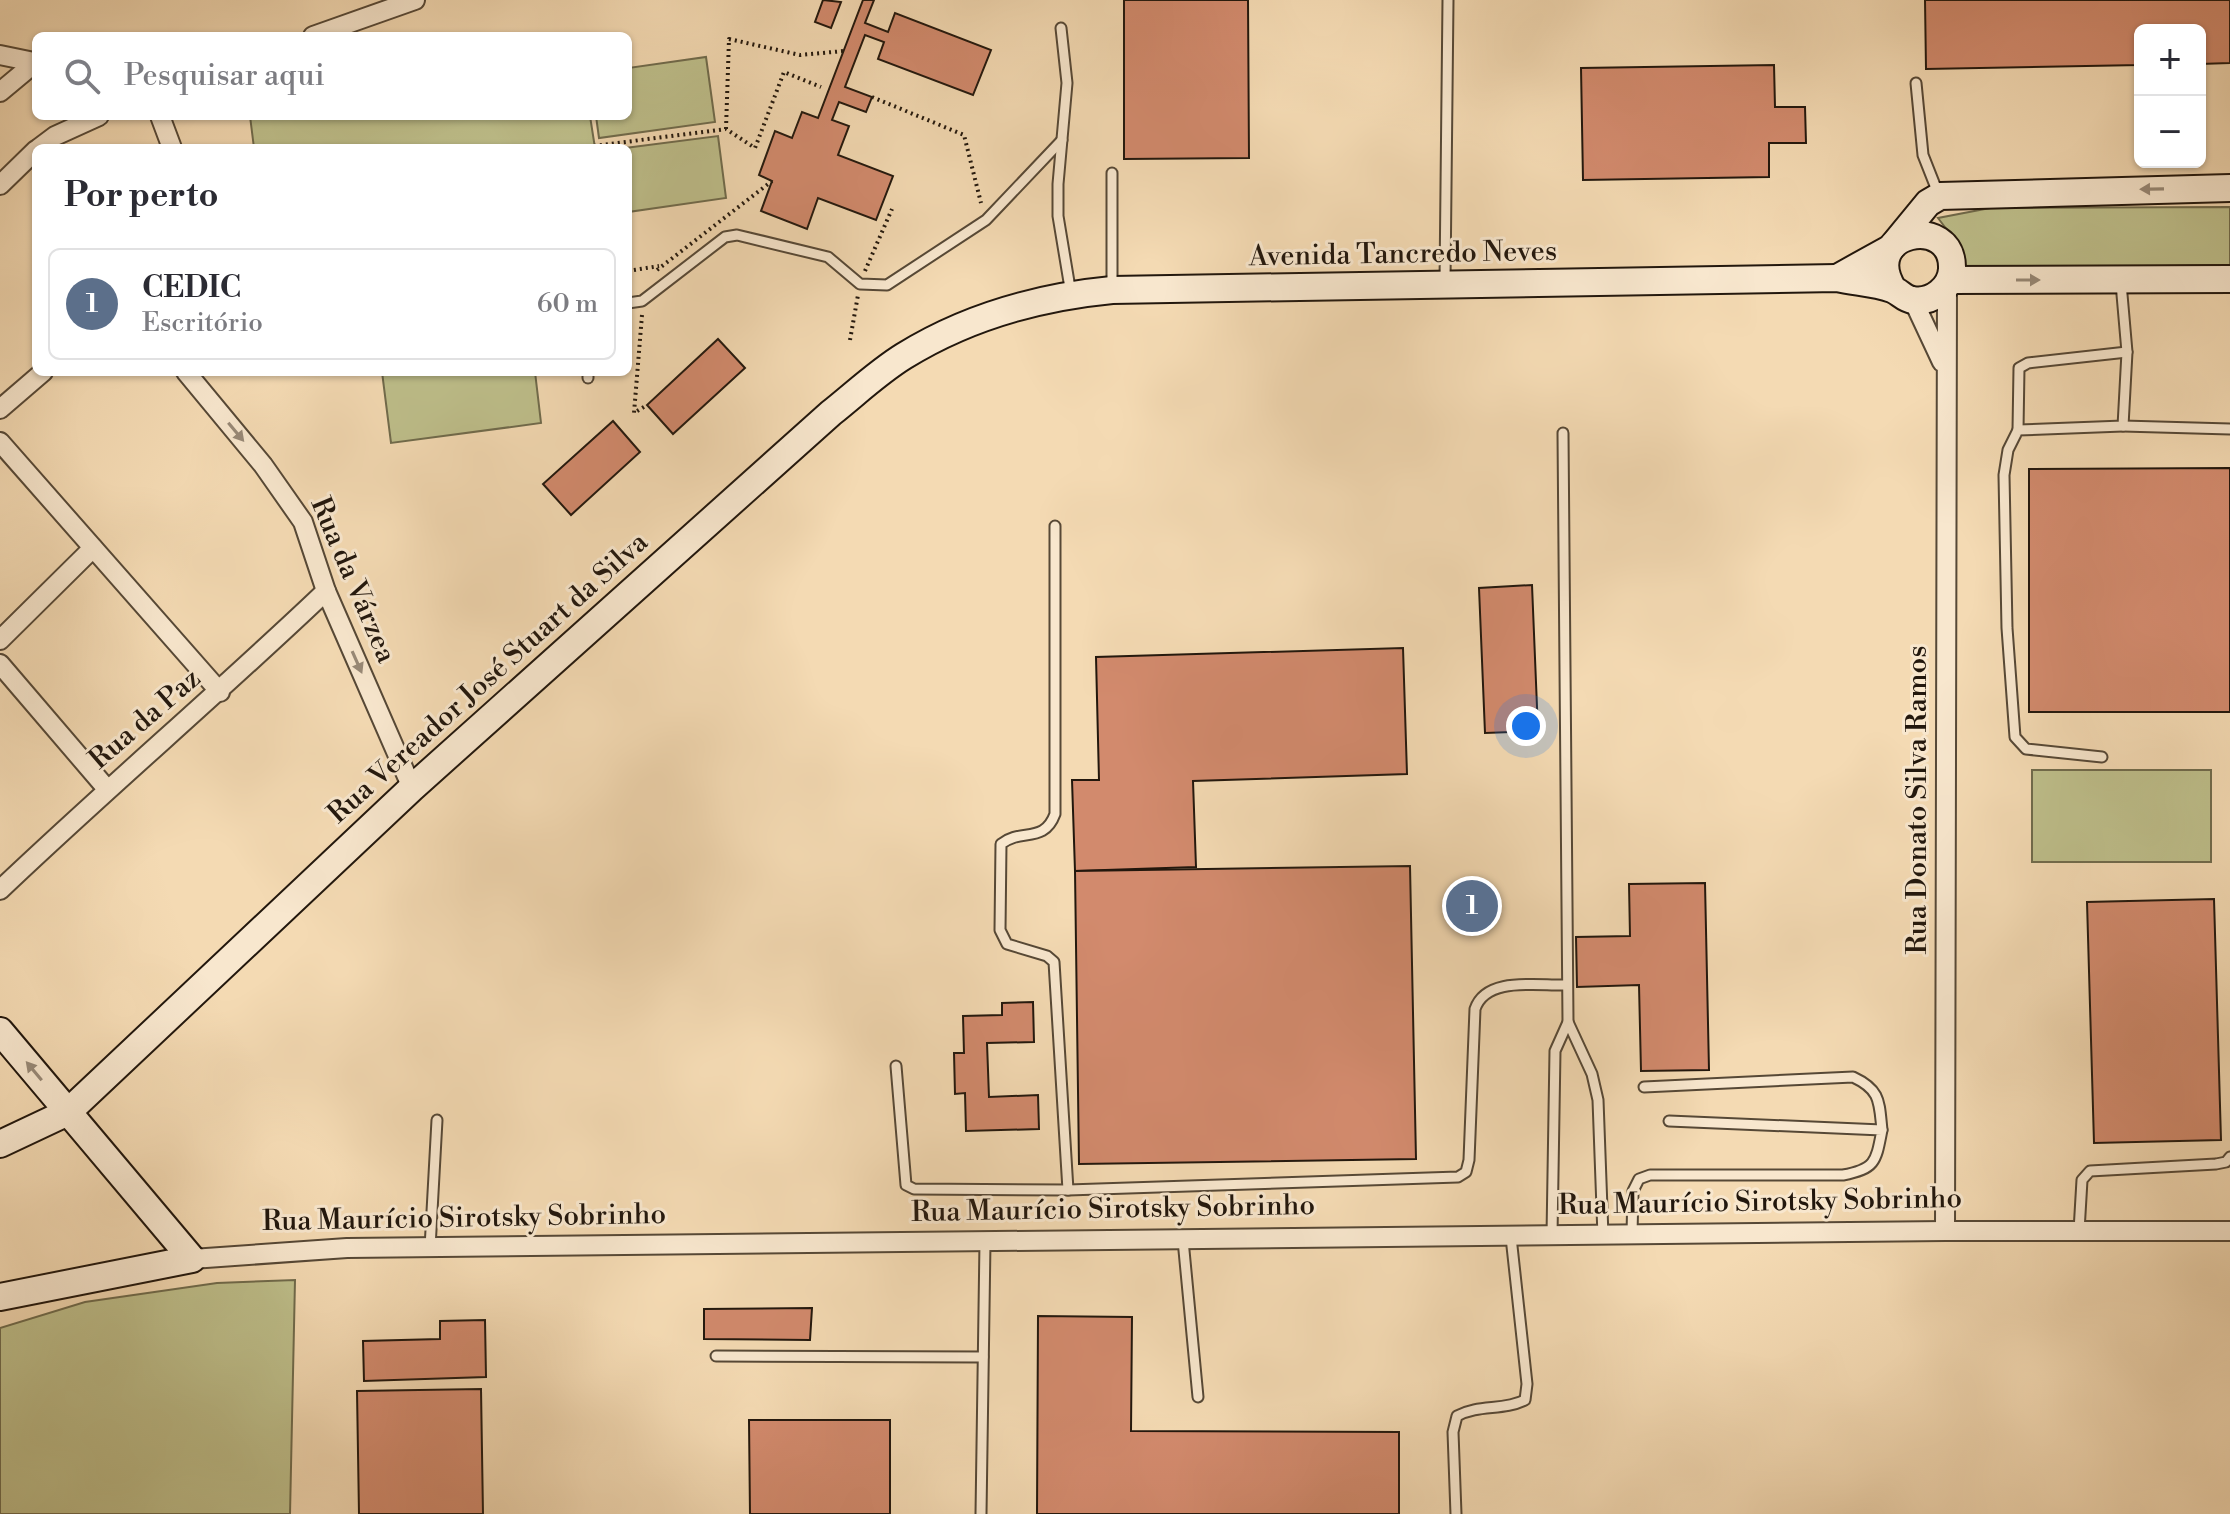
<!DOCTYPE html>
<html lang="pt">
<head>
<meta charset="utf-8">
<style>
  :root { --surface:#fff; --page:#f7f7f7; --text:#2b2b33; --muted:#7c7c81; --line:#e1e1e2; --accent:#db2777 }
  body { margin:0; font-family:"Libre Bodoni",serif; background:var(--page); color:var(--text) }
  .controls { position:absolute; right:24px; top:24px; display:grid; overflow:hidden; border-radius:12px; box-shadow:0 2px 6px #0004 }
  .controls button { width:72px; height:72px; display:grid; place-items:center; padding:0; border:0; border-bottom:2px solid var(--line); background:var(--surface); color:var(--text); font:40px sans-serif }
  .you { position:absolute; left:1526px; top:726px; width:28px; height:28px; margin:-20px; border:6px solid #fff; border-radius:50%; background:#1a73e8; box-shadow:0 0 0 12px #1a73e833 }
  .badge { display:grid; place-items:center; width:52px; height:52px; border-radius:50%; background:var(--accent); color:#fff; font-size:26px; font-weight:700 }
  .pin { position:absolute; translate:-50% -50%; border:4px solid #fff; box-shadow:0 2px 8px #0006 }
  .list { margin:0; padding:0; list-style:none }
  h2 { display:flex; justify-content:space-between; align-items:center; height:104px; margin:0; padding:0 32px; font-size:34px }
  h2 small { font-size:26px; font-weight:400; color:var(--muted) }
  .list li { display:grid; grid-template-columns:52px 1fr auto; gap:24px; align-items:center; box-sizing:border-box; height:112px; margin:0 16px 16px; padding:0 16px; border:2px solid var(--line); border-radius:12px }
  .list b { display:block; font-size:30px; white-space:nowrap }
  .list p { margin:0; font-size:26px; white-space:nowrap; color:var(--muted) }
  .list em { font-size:26px; font-style:normal; color:var(--muted) }
  .icon { flex:none; width:44px; height:44px; fill:none; stroke:currentColor; stroke-width:2; stroke-linecap:round; stroke-linejoin:round }
  .map { position:relative; flex:none; width:2230px; height:1514px; overflow:hidden }
  .search { position:absolute; background:var(--surface); box-shadow:0 2px 6px #0004; left:32px; top:32px; width:600px; height:88px; display:flex; align-items:center; gap:20px; box-sizing:border-box; padding:0 28px; border-radius:12px; color:var(--muted); font-size:30px }
  .panel { position:absolute; background:var(--surface); box-shadow:0 2px 6px #0004; left:32px; top:144px; width:600px; height:232px; border-radius:12px }
  .map>svg:first-child { display:block }
  .green { fill:#bebf8b; stroke:#706b4c; stroke-width:2 }
  .building { fill:#d28a6d; stroke:#22170d; stroke-width:2 }
  .lines { fill:none; stroke-linecap:round; stroke-linejoin:round }
  .lane-casing { stroke:#564836; stroke-width:13 }
  .street-casing { stroke:#564836; stroke-width:22 }
  .secondary-casing { stroke:#22170d; stroke-width:30 }
  .path { stroke:#22170d; stroke-width:4; stroke-dasharray:2 4; stroke-linecap:butt }
  .lane { stroke:#f8e7ce; stroke-width:9 }
  .street { stroke:#f8e7ce; stroke-width:18 }
  .secondary { stroke:#f8e7ce; stroke-width:26 }
  .oneway { fill:#988977 }
  .labels { text-anchor:middle; dominant-baseline:central; stroke-width:6; stroke-linejoin:round; paint-order:stroke }
  .street-label { font-size:28px; fill:#22170d; stroke:#f8e7ce }
</style>
</head>
<body>
<div class="map">
<svg width="2230" height="1514" viewBox="0 0 2230 1514">
  <rect width="100%" height="100%" fill="#f4dab3"/>
  <filter id="stains"><feTurbulence type="fractalNoise" baseFrequency=".0025" numOctaves="4"/><feColorMatrix values="0 0 0 0 .2 0 0 0 0 .09 0 0 0 0 .02 0 0 0 .5 -.17"/></filter>
  <radialGradient id="worn" r=".72"><stop offset=".6" stop-color="#630" stop-opacity="0"/><stop offset="1" stop-color="#630" stop-opacity=".3"/></radialGradient>
  <g class="green">
    <path d="M706,57L715,122L599,138L596,116H628V68Z"/>
    <path d="M250,116H590L595,148H254Z"/>
    <path d="M718,136L726,198L628,212V148H625Z"/>
    <path d="M2230,207V265L1966,269L1957,243L1938,218L1990,208Z"/>
    <path d="M382,372H535L541,423L391,443Z"/>
    <rect x="2032" y="770" width="179" height="92"/>
    <path d="M295,1280L290,1514H0V1328L85,1302L217,1283Z"/>
  </g>
  <g class="building">
    <path d="M823,0L841,2L831,28L815,22Z"/>
    <path d="M863,0H874L865,23L888,32L895,13L991,50L973,95L878,59L884,42L865,35L845,87L872,97L866,112L839,102L832,120L849,126L838,155L893,176L876,220L818,198L807,229L761,211L772,181L759,175L775,131L792,138L802,112L818,118Z"/>
    <path d="M1124,0H1248L1249,158L1124,159Z"/>
    <path d="M1925,0H2230V63L2200,64V30H2140V65L1926,69Z"/>
    <path d="M1774,65L1775,107H1805L1806,143H1769V177L1583,180L1581,68Z"/>
    <path d="M718,339L745,368L673,434L647,405Z"/>
    <path d="M613,421L640,452L571,515L543,484Z"/>
    <path d="M2230,468V712H2029V469Z"/>
    <path d="M1532,585L1538,731L1485,733L1479,588Z"/>
    <path d="M1403,648L1407,774L1193,781L1196,867L1075,871L1072,780H1099L1096,657Z"/>
    <path d="M1410,866L1416,1159L1079,1164L1075,871Z"/>
    <path d="M1705,883L1709,1070L1641,1071L1639,985L1577,987L1576,937L1630,936L1629,884Z"/>
    <path d="M2214,899L2221,1140L2094,1143L2087,902Z"/>
    <path d="M1033,1002L1034,1042L987,1043L989,1097L1038,1095L1039,1129L966,1131L965,1093L955,1094L954,1053H964L963,1016L1002,1015V1003Z"/>
    <path d="M812,1308L810,1340L704,1339V1309Z"/>
    <path d="M1038,1316L1132,1317L1131,1431L1399,1432V1514H1037Z"/>
    <path d="M485,1320L486,1377L364,1381L363,1341L440,1339V1321Z"/>
    <path d="M481,1389L483,1514H359L357,1391Z"/>
    <path d="M749,1420H890V1514H750Z"/>
  </g>
  <g class="lines">
    <g class="lane-casing">
      <g id="lane">
        <path d="M1061,28L1067,83L1058,184V216L1071,294"/>
        <path d="M1916,83L1923,155L1938,193"/>
        <path d="M1445,281L1448,0"/>
        <path d="M1112,287V173"/>
        <path d="M628,303L642,301L725,237L737,235L828,257L860,284L887,285L986,220L1062,140"/>
        <path d="M588,372V378"/>
        <path d="M2123,426L2230,429"/>
        <path d="M2018,430L2019,368L2028,363L2127,352"/>
        <path d="M1055,526V814C1044,844 1021,828 1001,844L1000,930L1007,944L1047,956L1054,962L1068,1190L1458,1177L1466,1172L1469,1160L1475,1009C1486,976 1537,986 1567,985"/>
        <path d="M2102,757L2026,749L2015,737L2007,628L2004,475L2008,450L2018,430L2123,426L2127,352L2121,283"/>
        <path d="M1568,1022L1592,1074L1598,1100L1603,1236"/>
        <path d="M896,1066L906,1185L914,1189L1068,1190"/>
        <path d="M1644,1087L1853,1077C1881,1090 1879,1102 1882,1130"/>
        <path d="M2079,1231L2082,1180L2090,1171L2216,1164L2226,1162L2230,1157"/>
        <path d="M1632,1234L1633,1191L1639,1179L1650,1175H1843C1876,1169 1876,1161 1882,1130L1669,1121"/>
        <path d="M1552,1235L1555,1051L1568,1022L1563,433"/>
        <path d="M1183,1240L1198,1397"/>
        <path d="M430,1248L437,1120"/>
        <path d="M716,1356L983,1357"/>
        <path d="M981,1514L985,1242"/>
        <path d="M1456,1514L1453,1432L1457,1416C1479,1404 1503,1411 1525,1400L1527,1384L1511,1237"/>
      </g>
    </g>
    <g class="street-casing">
      <g id="street">
        <path d="M313,36L415,0"/>
        <path d="M0,55L34,62"/>
        <path d="M0,92L36,62"/>
        <path d="M160,116L172,148"/>
        <path d="M39,148L55,136L99,116"/>
        <path d="M0,185L36,150"/>
        <path d="M1913,300L1942,362"/>
        <path d="M186,372L263,465L303,522L326,591L412,788"/>
        <path d="M0,409L43,372"/>
        <path d="M0,442L220,692"/>
        <path d="M0,640L93,548"/>
        <path d="M0,664L107,789"/>
        <path d="M0,890C107,788 219,693 326,591"/>
        <path d="M1945,1231L1947,284"/>
        <path d="M192,1259L347,1248L1945,1231H2230"/>
      </g>
    </g>
    <g class="secondary-casing">
      <g id="secondary">
        <path d="M1837,278L1891,248L1928,203L1940,196L2230,188"/>
        <path d="M1950,280L2230,279"/>
        <path d="M0,1031L192,1259L0,1297"/>
        <path d="M0,1144L68,1112L412,788L831,413C855,394 878,372 904,356C967,317 1039,297 1112,290L1837,278C1855,282 1876,283 1892,289C1900,292 1904,299 1913,300C1932,303 1951,288 1952,269C1954,213 1858,231 1893,289"/>
      </g>
    </g>
    <g class="path">
      <path d="M872,97L964,135L981,203"/>
      <path d="M726,129L729,39L800,55L844,51"/>
      <path d="M594,146L726,129L755,148L784,72L821,87"/>
      <path d="M657,270L772,181"/>
      <path d="M628,271L659,266"/>
      <path d="M865,271L892,209"/>
      <path d="M642,315L634,413L647,405"/>
      <path d="M850,340L858,295"/>
    </g>
    <use href="#lane" class="lane"/>
    <use href="#street" class="street"/>
    <use href="#secondary" class="secondary"/>
  </g>
  <defs><path id="oneway-solid" d="M-6-.8H1V-3.2L6.5 0L1 3.2V.8H-6Z" transform="scale(2)"/></defs>
  <g class="oneway">
    <use href="#oneway-solid" transform="translate(2152 189) rotate(179)"/>
    <use href="#oneway-solid" transform="translate(2028 280)"/>
    <use href="#oneway-solid" transform="translate(236 432) rotate(50)"/>
    <use href="#oneway-solid" transform="translate(357 662) rotate(66)"/>
    <use href="#oneway-solid" transform="translate(34 1071) rotate(-130)"/>
  </g>
  <g class="labels">
    <g class="street-label">
      <text transform="translate(1403 254) rotate(-1)">Avenida Tancredo Neves</text>
      <text transform="translate(353 580) rotate(67)">Rua da Várzea</text>
      <text transform="translate(488 678) rotate(-42)">Rua Vereador José Stuart da Silva</text>
      <text transform="translate(145 719) rotate(-41)">Rua da Paz</text>
      <text transform="translate(1917 800) rotate(-90)">Rua Donato Silva Ramos</text>
      <text transform="translate(1760 1202) rotate(-1)">Rua Maurício Sirotsky Sobrinho</text>
      <text transform="translate(1113 1209) rotate(-1)">Rua Maurício Sirotsky Sobrinho</text>
      <text transform="translate(464 1218) rotate(-1)">Rua Maurício Sirotsky Sobrinho</text>
    </g>
  </g>
  <rect width="100%" height="100%" filter="url(#stains)"/>
  <rect width="100%" height="100%" fill="url(#worn)"/>
</svg>
<div class="controls">
<button>+</button>
<button>−</button>
</div>
<div class="you"></div>
<div class="pin badge" style="left:1472px;top:906px;background:#5c6f8a">1</div>
<div class="search"><svg class="icon" aria-label="search" viewBox="0 0 24 24"><circle cx="10" cy="10" r="6"/><path d="M15 15l6 6"/></svg>Pesquisar aqui</div>
<section class="panel">
<h2>Por perto<small></small></h2>
<ul class="list">
<li><span class="badge" style="background:#5c6f8a">1</span><div><b>CEDIC</b><p>Escritório</p></div><em>60 m</em></li>
</ul>
</section>
</div>
</body>
</html>
